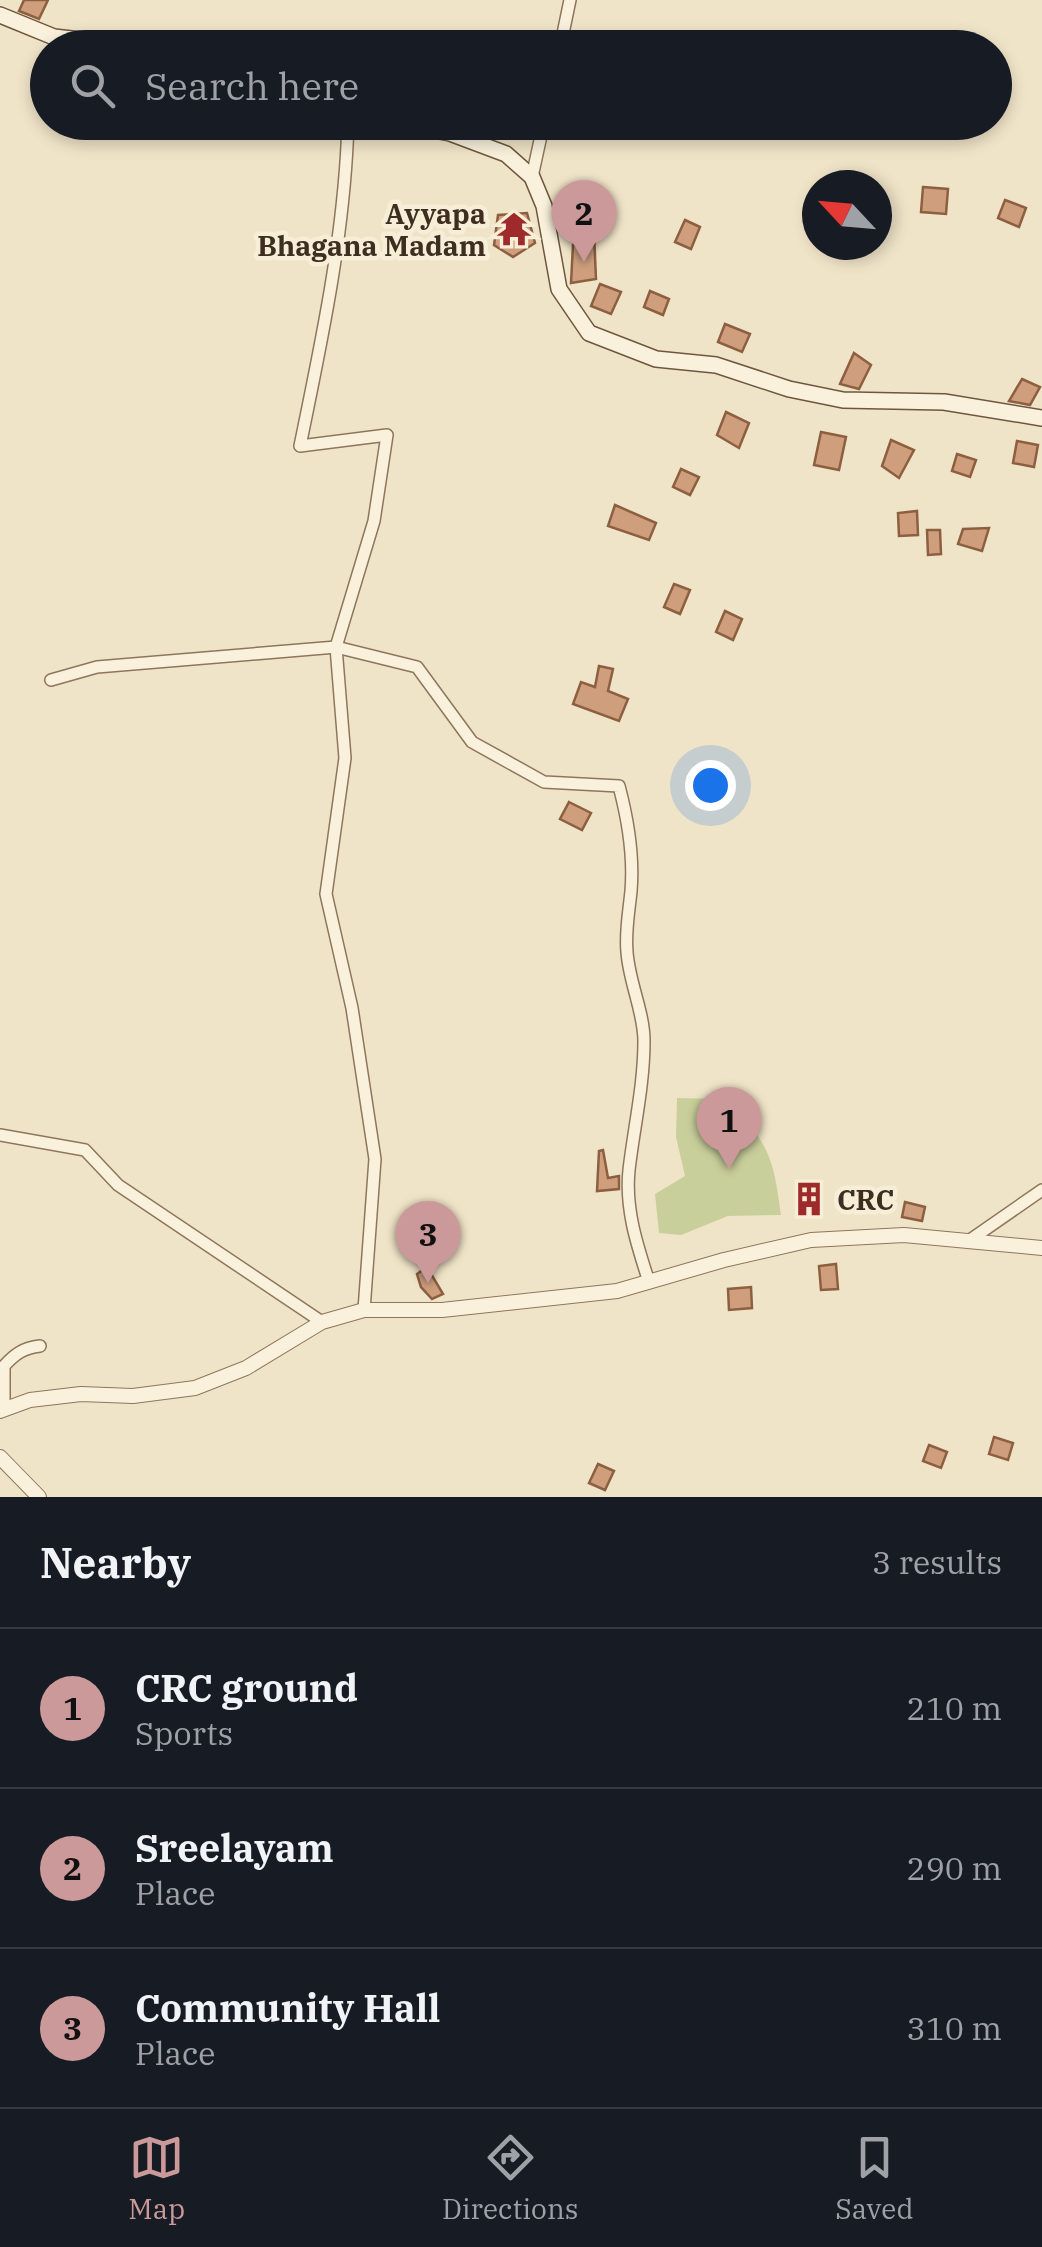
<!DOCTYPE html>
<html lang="en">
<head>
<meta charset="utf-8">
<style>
  :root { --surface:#171b24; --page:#242831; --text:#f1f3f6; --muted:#9ea1a6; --line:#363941; --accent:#cc999b }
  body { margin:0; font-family:"IBM Plex Serif",serif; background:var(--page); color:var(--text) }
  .compass { position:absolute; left:802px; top:170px; width:90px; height:90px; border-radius:50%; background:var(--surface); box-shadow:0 5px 15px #0003; rotate:296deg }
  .you { position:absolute; left:710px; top:785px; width:35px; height:35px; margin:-25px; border:8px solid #fff; border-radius:50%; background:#1a73e8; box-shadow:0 0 0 15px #1a73e833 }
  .badge { display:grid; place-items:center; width:65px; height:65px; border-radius:50%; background:var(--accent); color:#111; font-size:32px; font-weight:700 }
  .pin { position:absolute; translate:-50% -82px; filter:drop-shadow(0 2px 5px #0008) }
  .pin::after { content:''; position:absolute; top:52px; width:35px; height:30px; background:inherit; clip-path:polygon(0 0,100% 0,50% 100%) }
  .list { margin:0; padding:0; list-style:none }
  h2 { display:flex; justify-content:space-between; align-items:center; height:130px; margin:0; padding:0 40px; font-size:42px }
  h2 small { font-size:32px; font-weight:400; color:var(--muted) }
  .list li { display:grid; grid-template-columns:65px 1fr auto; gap:30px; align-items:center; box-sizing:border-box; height:160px; padding:0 40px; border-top:2px solid var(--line) }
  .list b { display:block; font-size:38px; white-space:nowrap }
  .list p { margin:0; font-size:32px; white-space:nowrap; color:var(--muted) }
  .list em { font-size:32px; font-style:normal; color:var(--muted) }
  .icon { flex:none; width:55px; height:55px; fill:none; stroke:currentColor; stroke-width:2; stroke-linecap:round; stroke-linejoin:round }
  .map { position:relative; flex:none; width:1042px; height:1497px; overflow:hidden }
  .search { position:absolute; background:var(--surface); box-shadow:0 5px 15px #0003; left:30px; right:30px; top:30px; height:110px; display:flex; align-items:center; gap:25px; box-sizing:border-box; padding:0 35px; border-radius:55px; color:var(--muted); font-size:38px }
  .sheet { height:610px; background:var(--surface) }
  nav { display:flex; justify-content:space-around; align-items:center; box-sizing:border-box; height:140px; border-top:2px solid var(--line); background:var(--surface); font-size:28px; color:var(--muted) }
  nav a { display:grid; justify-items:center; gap:5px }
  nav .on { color:var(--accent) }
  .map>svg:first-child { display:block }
  .green { fill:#c9cf9b }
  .building { fill:#cf9f7d; stroke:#8d5f41; stroke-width:2.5 }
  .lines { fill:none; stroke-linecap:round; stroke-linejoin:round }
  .minor-casing { stroke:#8d765c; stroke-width:14 }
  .tertiary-casing { stroke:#8d765c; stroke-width:16 }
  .secondary-casing { stroke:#6f573f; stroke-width:18 }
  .minor { stroke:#faf1dc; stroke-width:11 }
  .tertiary { stroke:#faf1dc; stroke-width:14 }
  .secondary { stroke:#faf1dc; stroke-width:15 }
  .labels { text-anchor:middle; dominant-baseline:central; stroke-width:9; stroke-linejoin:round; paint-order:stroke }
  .poi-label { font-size:28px; font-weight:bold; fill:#3d2e20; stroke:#f7eed8; text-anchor:end }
</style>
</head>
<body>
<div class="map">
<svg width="1042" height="1497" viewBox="0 0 1042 1497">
  <rect width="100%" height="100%" fill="#f0e4c8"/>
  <path class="green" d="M677,1098L724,1099C769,1142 773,1155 781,1215L728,1216L681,1235L659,1233L655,1194L685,1176L676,1137Z"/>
  <g class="building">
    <path d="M24,0H48L39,19L19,11Z"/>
    <path d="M923,187L948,189L946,214L921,212Z"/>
    <path d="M1005,200L1026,208L1019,227L998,218Z"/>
    <path d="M571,211L590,220L593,213V221L605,226L601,236L594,233L596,279L571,283L573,245H580L586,229L567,221Z"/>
    <path d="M527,213L535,243L513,257L494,245L498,215Z"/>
    <path d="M685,220L700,227L691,249L675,242Z"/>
    <path d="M600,284L621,292L611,314L591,306Z"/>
    <path d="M650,291L669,299L663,315L644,307Z"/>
    <path d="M725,324L750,334L742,352L718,342Z"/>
    <path d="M854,353L871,365L859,389L840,384Z"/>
    <path d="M1022,379L1040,387L1030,405L1009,401Z"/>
    <path d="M726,412L749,423L739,448L717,435Z"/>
    <path d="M821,432L846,437L839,470L814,465Z"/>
    <path d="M891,440L914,450L899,478L882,466Z"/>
    <path d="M1017,441L1038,445L1034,467L1013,463Z"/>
    <path d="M957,454L976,460L970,477L952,471Z"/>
    <path d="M681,469L699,477L690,495L673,487Z"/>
    <path d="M615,505L656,523L649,540L608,526Z"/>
    <path d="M917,511L918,535L899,536L898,513Z"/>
    <path d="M989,528L982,551L958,544L963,529Z"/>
    <path d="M927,530H940L941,554L928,555Z"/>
    <path d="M674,584L690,590L680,614L664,607Z"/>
    <path d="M725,611L742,619L733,640L716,632Z"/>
    <path d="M599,666L613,669L608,691L628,699L619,721L573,704L581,682L595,687Z"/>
    <path d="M569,802L591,813L582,830L560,819Z"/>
    <path d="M603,1150L608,1178L619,1176V1189L597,1191L599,1151Z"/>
    <path d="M905,1202L925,1207L922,1221L902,1217Z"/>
    <path d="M836,1264L838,1289L821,1290L819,1266Z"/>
    <path d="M427,1267L443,1294L432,1299L421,1287L417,1274Z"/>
    <path d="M751,1287L752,1308L729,1310L728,1289Z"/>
    <path d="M994,1437L1013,1443L1008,1460L989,1454Z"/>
    <path d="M929,1445L947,1452L941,1468L923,1461Z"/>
    <path d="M598,1464L614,1471L605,1490L589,1483Z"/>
  </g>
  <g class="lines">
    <g class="minor-casing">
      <g id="minor">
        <path d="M560,48L570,0"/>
        <path d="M348,122C345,232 322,339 300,446L387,435L374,521L336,647L345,758L326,894L352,1008L375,1159L364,1310"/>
        <path d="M532,177L544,122"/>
        <path d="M51,680L97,667L336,647L417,667L472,742L544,782L619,786C628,820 634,856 631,891C629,912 625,931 627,952C629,982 644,1012 644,1041C644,1085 634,1127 629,1170C625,1209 637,1245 649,1282"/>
        <path d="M0,1135L85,1150L118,1185L322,1322"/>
        <path d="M970,1240L1042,1190"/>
        <path d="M4,1407V1366C15,1354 23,1348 40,1346"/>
      </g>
    </g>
    <g class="tertiary-casing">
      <g id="tertiary">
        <path d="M0,1411L30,1400L81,1394L133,1396L195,1388L246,1368L322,1322L364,1310H442L617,1291L724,1260L811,1240L904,1235L1042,1248"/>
        <path d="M0,1457L39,1497"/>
      </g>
    </g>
    <g class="secondary-casing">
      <g id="secondary">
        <path d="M0,15L54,37L151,48"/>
        <path d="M390,122L450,133L506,154L532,177L544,206L559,289L589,333L656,359L716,365L789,389L843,400L944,402L1042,418"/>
      </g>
    </g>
    <use href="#minor" class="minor"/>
    <use href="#tertiary" class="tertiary"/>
    <use href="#secondary" class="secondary"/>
  </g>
  <defs>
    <g id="temple-bare" transform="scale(2.7)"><path d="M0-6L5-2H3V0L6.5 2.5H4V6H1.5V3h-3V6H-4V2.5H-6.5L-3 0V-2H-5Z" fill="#9e2a2b" stroke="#f7eed8" stroke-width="2.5" paint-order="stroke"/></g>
    <g id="building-bare" transform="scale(2.7)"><path d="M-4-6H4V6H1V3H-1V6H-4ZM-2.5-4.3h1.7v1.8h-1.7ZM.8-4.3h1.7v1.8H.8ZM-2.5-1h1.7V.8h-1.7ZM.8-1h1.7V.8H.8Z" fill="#9e2a2b" stroke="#f7eed8" stroke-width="2.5" paint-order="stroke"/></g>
  </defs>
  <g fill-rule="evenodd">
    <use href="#temple-bare" x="514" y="229"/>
    <use href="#building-bare" x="809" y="1199"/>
  </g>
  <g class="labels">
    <g class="poi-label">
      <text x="486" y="213">Ayyapa<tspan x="486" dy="32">Bhagana Madam</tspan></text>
      <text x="837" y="1199" text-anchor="start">CRC</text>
    </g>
  </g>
</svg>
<svg class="compass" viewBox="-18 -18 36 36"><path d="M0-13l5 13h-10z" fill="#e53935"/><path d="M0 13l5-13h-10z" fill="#9ea1a6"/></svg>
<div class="you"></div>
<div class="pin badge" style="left:729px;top:1169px">1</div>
<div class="pin badge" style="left:584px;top:262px">2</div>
<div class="pin badge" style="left:428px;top:1283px">3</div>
<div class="search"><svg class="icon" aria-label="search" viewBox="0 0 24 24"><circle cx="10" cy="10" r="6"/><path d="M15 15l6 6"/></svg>Search here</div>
</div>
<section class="sheet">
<h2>Nearby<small>3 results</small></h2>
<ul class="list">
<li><span class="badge">1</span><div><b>CRC ground</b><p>Sports</p></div><em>210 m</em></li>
<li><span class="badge">2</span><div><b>Sreelayam</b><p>Place</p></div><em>290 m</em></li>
<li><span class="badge">3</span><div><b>Community Hall</b><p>Place</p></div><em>310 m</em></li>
</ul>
</section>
<nav>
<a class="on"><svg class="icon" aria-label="map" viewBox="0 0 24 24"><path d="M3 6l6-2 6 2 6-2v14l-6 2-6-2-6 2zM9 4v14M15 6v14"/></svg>Map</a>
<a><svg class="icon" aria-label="directions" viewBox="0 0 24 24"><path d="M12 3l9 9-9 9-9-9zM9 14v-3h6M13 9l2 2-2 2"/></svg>Directions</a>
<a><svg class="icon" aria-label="saved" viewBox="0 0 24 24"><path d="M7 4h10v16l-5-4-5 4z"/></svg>Saved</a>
</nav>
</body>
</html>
